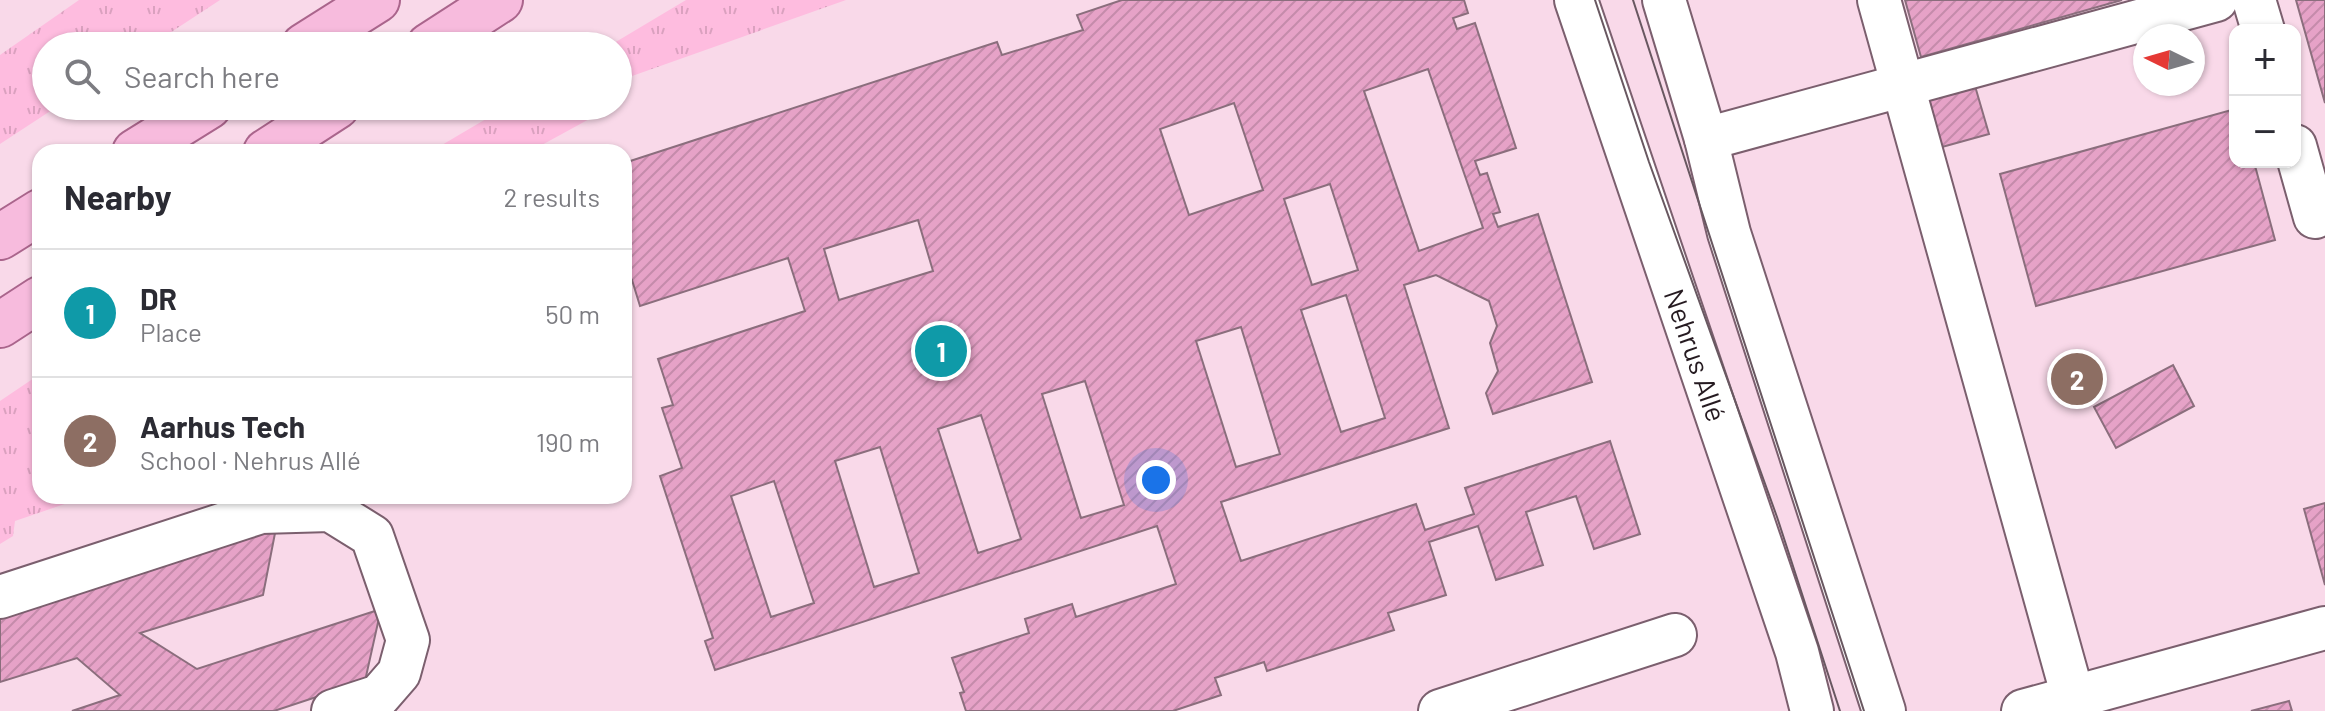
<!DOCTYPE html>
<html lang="en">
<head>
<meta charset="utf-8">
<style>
  :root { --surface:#fff; --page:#f7f7f7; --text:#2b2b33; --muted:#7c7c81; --line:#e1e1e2; --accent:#0f766e }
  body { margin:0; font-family:Barlow,sans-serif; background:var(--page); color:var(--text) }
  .controls { position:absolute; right:24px; top:24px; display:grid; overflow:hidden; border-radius:16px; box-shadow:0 2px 6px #0004 }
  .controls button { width:72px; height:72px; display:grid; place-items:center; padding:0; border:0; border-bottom:2px solid var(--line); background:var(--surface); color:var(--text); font:40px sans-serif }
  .compass { position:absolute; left:2133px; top:24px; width:72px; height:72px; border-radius:50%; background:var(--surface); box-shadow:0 2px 6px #0004; rotate:275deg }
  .you { position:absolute; left:1156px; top:480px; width:28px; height:28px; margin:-20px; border:6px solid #fff; border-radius:50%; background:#1a73e8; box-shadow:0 0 0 12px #1a73e833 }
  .badge { display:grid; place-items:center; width:52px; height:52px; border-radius:50%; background:var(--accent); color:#fff; font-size:26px; font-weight:700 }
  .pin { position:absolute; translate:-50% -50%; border:4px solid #fff; box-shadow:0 2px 8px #0006 }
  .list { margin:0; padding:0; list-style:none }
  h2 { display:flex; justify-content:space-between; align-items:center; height:104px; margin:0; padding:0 32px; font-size:34px }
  h2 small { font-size:26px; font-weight:400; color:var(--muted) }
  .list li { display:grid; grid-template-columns:52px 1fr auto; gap:24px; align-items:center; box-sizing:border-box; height:128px; padding:0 32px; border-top:2px solid var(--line) }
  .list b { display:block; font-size:30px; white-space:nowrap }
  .list p { margin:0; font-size:26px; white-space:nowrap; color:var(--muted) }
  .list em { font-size:26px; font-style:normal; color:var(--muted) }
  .icon { flex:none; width:44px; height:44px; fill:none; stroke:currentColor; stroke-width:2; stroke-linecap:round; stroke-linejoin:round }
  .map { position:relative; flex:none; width:2325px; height:711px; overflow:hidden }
  .search { position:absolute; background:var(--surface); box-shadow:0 2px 6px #0004; left:32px; top:32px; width:600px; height:88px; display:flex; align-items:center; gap:20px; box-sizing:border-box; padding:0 28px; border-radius:44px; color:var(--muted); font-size:30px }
  .panel { position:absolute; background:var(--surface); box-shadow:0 2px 6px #0004; left:32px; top:144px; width:600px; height:360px; border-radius:24px }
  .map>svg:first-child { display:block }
  .grass { fill:url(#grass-tufts) }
  .building { fill:url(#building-hatch); stroke:#8b6e7d; stroke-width:2; fill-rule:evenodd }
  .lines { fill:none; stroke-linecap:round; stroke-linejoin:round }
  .minor-casing { stroke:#7b5f6e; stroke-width:46 }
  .major-casing { stroke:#aa658c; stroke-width:48 }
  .minor { stroke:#fff; stroke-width:42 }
  .major { stroke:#f7bbdd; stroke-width:44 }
  .tram { stroke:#695861; stroke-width:2 }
  .labels { text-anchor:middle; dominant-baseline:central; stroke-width:6; stroke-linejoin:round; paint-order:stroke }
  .street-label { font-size:28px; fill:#251a20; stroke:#fff }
</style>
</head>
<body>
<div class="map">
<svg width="2325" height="711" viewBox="0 0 2325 711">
  <defs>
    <pattern id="grass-tufts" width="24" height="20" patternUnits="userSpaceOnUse" patternTransform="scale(2)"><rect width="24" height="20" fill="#febcdf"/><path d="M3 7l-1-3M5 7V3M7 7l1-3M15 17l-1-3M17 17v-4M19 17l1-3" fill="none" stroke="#daa1bf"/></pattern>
    <pattern id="building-hatch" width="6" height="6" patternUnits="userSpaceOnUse" patternTransform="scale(2)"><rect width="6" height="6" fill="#e6a2c7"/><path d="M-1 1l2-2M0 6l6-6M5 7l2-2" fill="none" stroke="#c58bab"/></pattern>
  </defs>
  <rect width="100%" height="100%" fill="#f9d9e9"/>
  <g class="grass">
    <path d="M79,0H220L150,46H46V106H58L0,144V55Z"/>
    <path d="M686,0H846L618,81V46H609Z"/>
    <path d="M508,106H604V111L529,152H430Z"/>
    <path d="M40,374V496H88L15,521L13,536L0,544V401Z"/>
  </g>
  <g class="building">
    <path d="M1122,0H1464L1468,13L1453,18L1457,29L1475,23L1516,148L1475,161L1480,175L1487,173L1500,212L1493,214L1498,227L1538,214L1592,382L1493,414L1486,393L1498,371L1490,343L1497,326L1489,301L1436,275L1404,285L1449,428L1221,502L1241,561L1416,504L1425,530L1474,514L1465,488L1610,441L1640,534L1594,549L1576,496L1526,512L1543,565L1496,580L1478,526L1429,542L1446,595L1388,613L1394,630L1267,671L1264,662L1215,678L1221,695L1173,711H966L960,693L964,692L952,658L1029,633L1025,619L1072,604L1076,617L1176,584L1157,526L715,670L705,641L713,638L660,476L682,468L662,408L673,405L658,359L805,311L788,258L640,306L632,280L624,283V163L997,42L1002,55L1083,30L1077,15ZM1428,69L1483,228L1419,251L1364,91ZM1234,103L1263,190L1189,215L1160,129ZM1330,184L1358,270L1312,285L1284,199ZM918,220L933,271L839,300L824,249ZM1346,295L1385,418L1341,432L1301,310ZM1241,327L1280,454L1236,467L1196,341ZM1085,381L1124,505L1081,518L1042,394ZM981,415L1021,539L978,553L938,429ZM880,447L919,573L874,587L835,461ZM774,481L814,603L771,617L731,496Z"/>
    <path d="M1905,0H2122L1921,57Z"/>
    <path d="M2296,0H2325V103Z"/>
    <path d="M1975,86L1989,134L1942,147L1929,99Z"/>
    <path d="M2235,109V162H2254L2275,240L2036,306L2000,174Z"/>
    <path d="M2173,365L2194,406L2116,448L2094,407Z"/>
    <path d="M2325,503V585L2304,509Z"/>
    <path d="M276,528L263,595L140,633L197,669L381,609L365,681L274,711H72L120,695L77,658L0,682V619Z"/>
    <path d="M2289,701L2292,711H2251Z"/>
  </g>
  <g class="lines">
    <g class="minor-casing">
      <g id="minor">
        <path d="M1576,0L1797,652L1812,711"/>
        <path d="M1664,0L1706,139L1729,233L1884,711"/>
        <path d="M1879,0L2073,697"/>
        <path d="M2254,0L2263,30"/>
        <path d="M1706,139L2216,0"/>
        <path d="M2295,146L2315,217"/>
        <path d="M0,597L261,512L330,510L372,536L408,640L399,673L379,696L333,711"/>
        <path d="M1440,711L1675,635"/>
        <path d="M2023,711L2325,628"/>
      </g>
    </g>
    <g class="major-casing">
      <g id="major">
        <path d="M304,46L377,0"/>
        <path d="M429,46L500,0"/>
        <path d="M135,152L209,106"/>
        <path d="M266,152L337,106"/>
        <path d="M0,237L40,212"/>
        <path d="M0,325L40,299"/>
      </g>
    </g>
    <use href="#minor" class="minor"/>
    <use href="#major" class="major"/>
    <g class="tram">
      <path d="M1595,0L1649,162L1777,517L1840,711"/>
      <path d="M1633,0L1864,711"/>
    </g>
  </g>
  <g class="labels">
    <g class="street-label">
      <text transform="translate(1696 355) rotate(71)">Nehrus Allé</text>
    </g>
  </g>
</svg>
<div class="controls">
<button>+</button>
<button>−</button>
</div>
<svg class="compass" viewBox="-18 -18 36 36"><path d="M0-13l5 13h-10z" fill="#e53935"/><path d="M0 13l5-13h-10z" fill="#7c7c81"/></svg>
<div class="you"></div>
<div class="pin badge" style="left:941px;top:351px;background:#0f9aa8">1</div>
<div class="pin badge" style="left:2077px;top:379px;background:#8d6e63">2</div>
<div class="search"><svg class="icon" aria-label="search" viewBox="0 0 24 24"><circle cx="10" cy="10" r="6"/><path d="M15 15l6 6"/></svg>Search here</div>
<section class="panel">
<h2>Nearby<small>2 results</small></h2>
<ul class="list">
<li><span class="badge" style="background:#0f9aa8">1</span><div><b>DR</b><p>Place</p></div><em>50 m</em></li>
<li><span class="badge" style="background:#8d6e63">2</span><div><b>Aarhus Tech</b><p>School · Nehrus Allé</p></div><em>190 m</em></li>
</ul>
</section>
</div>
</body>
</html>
